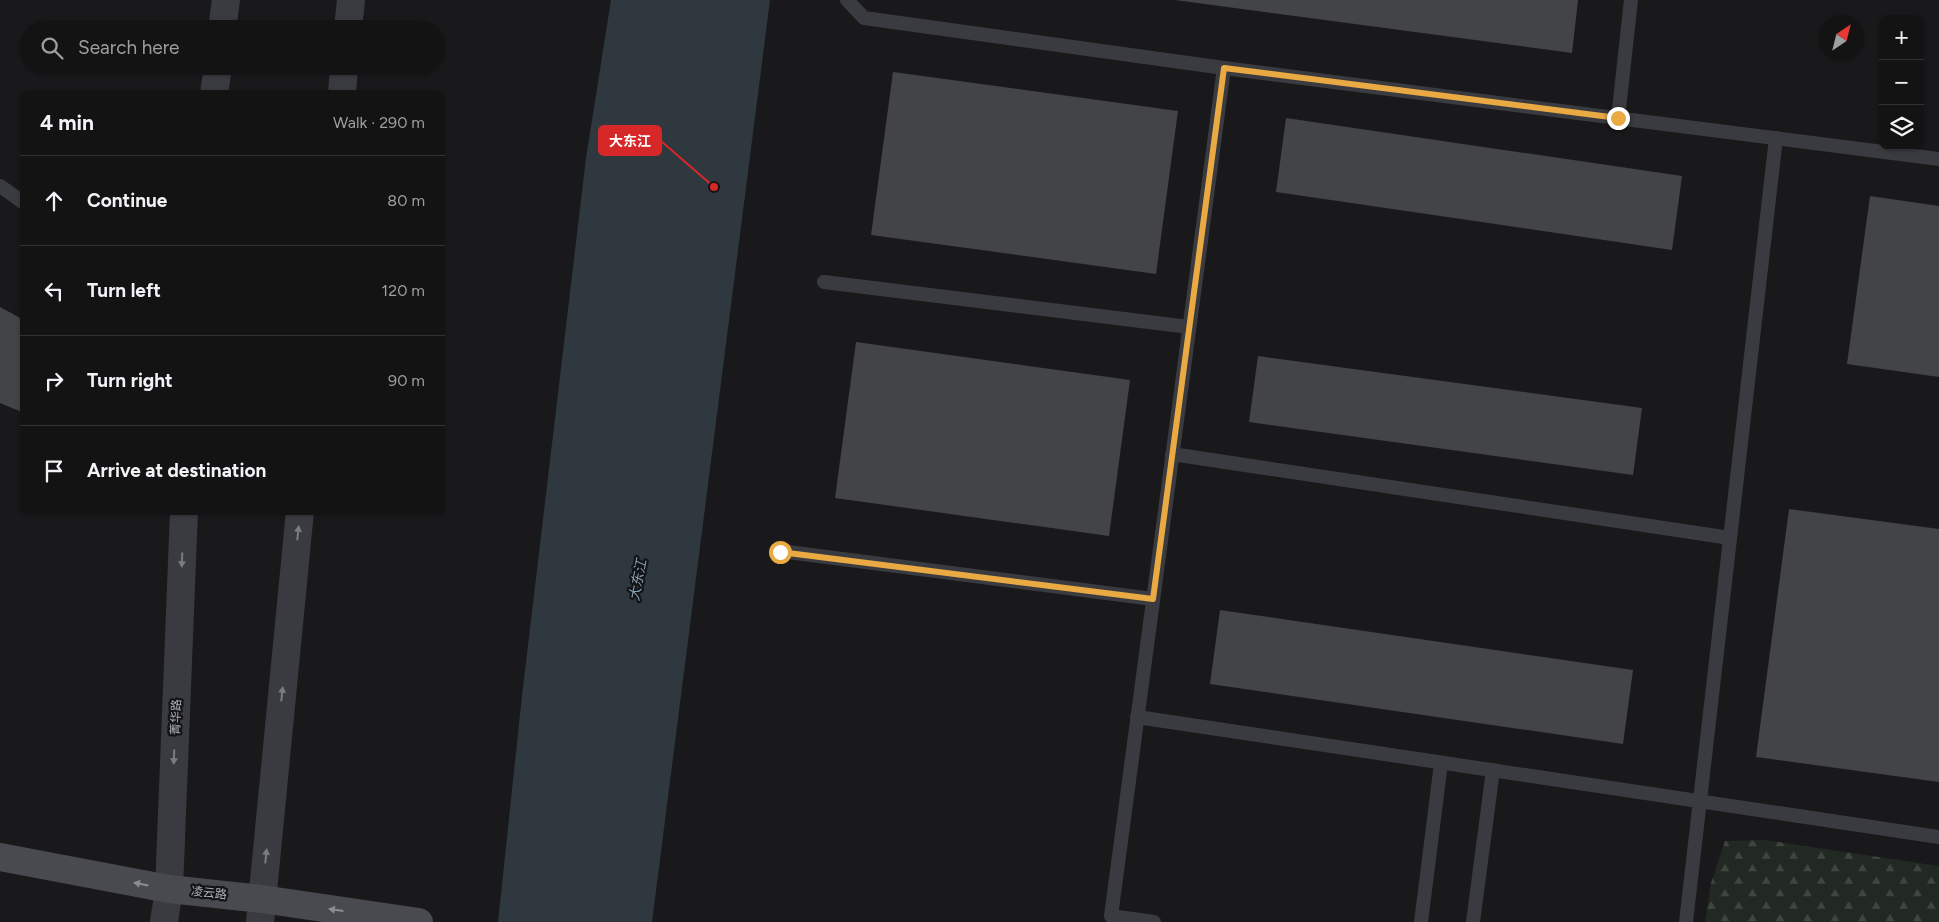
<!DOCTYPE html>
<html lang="en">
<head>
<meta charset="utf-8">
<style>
  :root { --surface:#131314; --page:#202022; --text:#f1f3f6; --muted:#9d9ea0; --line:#323234 }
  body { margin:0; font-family:Figtree,"Noto Sans SC",sans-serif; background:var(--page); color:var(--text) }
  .controls { position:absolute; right:15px; top:15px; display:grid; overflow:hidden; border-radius:10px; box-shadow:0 1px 4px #0004 }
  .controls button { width:45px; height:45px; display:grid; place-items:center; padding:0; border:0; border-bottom:1px solid var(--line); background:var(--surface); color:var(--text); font:25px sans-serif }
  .compass { position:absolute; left:1819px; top:15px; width:45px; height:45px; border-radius:50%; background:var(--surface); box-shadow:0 1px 4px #0004; rotate:35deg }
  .stop { position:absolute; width:15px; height:15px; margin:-11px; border:4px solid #e9a943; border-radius:50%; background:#fff }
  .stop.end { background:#e9a943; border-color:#fff; box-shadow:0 1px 5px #0008 }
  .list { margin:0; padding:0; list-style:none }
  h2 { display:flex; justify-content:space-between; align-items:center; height:65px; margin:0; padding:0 20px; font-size:21px }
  h2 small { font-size:16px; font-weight:400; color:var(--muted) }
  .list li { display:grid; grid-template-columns:32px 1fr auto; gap:15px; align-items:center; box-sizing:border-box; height:90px; padding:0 20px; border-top:1px solid var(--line) }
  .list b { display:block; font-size:19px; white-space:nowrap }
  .list em { font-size:16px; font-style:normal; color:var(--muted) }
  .icon { flex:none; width:28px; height:28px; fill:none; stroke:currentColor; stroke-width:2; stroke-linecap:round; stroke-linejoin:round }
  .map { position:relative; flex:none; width:1939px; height:922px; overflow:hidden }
  .search { position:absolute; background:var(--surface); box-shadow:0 1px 4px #0004; left:20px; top:20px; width:425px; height:55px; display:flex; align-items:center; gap:12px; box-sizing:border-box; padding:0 18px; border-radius:28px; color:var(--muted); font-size:19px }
  .panel { position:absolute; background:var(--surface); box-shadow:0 1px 4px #0004; left:20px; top:90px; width:425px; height:425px; border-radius:10px }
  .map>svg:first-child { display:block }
  .forest { fill:url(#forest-firs) }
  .water { fill:#2f383f }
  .building { fill:#434448 }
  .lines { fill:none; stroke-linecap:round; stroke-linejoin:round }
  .service { stroke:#3a3b40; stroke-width:14 }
  .tertiary { stroke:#3a3b40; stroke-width:28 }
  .secondary { stroke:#484a50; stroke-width:28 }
  .oneway { fill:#797c83 }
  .oneway2 { fill:#898d95 }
  .route { stroke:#e9a943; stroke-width:6 }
  .labels { text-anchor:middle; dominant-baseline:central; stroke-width:4.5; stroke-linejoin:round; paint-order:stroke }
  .street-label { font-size:12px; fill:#acb1ba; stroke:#141416 }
  .water-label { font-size:14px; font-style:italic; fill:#85a0b3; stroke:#141416 }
  .leader { fill:none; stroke:#d62828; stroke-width:2 }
  .callout-dot { fill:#d62828; stroke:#141416; stroke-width:2 }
  .callout { fill:#d62828; stroke:#d62828; stroke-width:2 }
  .callout-label { font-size:14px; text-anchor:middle; font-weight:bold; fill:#fff }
</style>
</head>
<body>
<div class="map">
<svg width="1939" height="922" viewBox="0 0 1939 922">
  <defs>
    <pattern id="forest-firs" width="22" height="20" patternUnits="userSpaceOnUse" patternTransform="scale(1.25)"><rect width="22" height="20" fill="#212922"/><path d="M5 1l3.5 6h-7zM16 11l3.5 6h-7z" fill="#3f4640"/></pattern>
  </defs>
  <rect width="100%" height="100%" fill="#19191b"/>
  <path class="forest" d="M1765,840L1939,866V922H1705L1711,883L1725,841Z"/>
  <path class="water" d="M611,0H770L652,922H498L522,696L586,158Z"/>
  <g class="building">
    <path d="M1175,0H1578L1572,53Z"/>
    <path d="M893,72L1178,111L1156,274L871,235Z"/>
    <path d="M1286,118L1682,176L1672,250L1276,192Z"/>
    <path d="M1870,196L1939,206V377L1847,364Z"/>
    <path d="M0,307L24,320V413L0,403Z"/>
    <path d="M856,342L1130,380L1109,536L835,498Z"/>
    <path d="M1258,356L1642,408L1633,475L1249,422Z"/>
    <path d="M1789,509L1939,529V782L1756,757Z"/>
    <path d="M1220,610L1633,670L1623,744L1210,684Z"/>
  </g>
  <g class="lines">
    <g class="service">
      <path d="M847,0L864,18L1224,68L1939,159"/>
      <path d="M1618,118L1631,0"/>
      <path d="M0,186L24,203"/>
      <path d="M824,282L1189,327"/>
      <path d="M1172,454L1730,538"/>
      <path d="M780,551L1153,599"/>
      <path d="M1137,717L1939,837"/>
      <path d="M1154,922L1111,916L1224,68"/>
      <path d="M1421,922L1441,763"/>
      <path d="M1473,922L1493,770"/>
      <path d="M1686,922L1776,138"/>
    </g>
    <g class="tertiary">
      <path d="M222,29L226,0"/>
      <path d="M348,29L351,0"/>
      <path d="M214,94L218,66"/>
      <path d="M342,94L344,66"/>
      <path d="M164,922L169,889L184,511"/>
      <path d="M260,922L300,511"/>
    </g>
    <path class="secondary" d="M0,857L169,889L262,899L419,922"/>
  </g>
  <defs><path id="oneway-solid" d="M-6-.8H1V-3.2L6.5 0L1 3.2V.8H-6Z" transform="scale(1.25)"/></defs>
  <g class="oneway">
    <use href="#oneway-solid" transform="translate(298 533) rotate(-84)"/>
    <use href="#oneway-solid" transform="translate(182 560) rotate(92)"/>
    <use href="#oneway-solid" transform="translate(282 694) rotate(-84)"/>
    <use href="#oneway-solid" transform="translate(174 757) rotate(92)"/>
    <use href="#oneway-solid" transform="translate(266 856) rotate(-84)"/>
  </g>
  <g class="oneway2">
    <use href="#oneway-solid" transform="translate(141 884) rotate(-169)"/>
    <use href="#oneway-solid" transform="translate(336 910) rotate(-172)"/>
  </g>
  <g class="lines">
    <path class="route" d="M780,552L1153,599L1224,68L1618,118"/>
  </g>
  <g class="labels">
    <g class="street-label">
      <text transform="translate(176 717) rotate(-88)">菁华路</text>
      <text transform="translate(209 893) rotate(6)">凌云路</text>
    </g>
    <g class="water-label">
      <text transform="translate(638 580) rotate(-79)">大东江</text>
    </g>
  </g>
  <path class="leader" d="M714 187L661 141"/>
  <circle class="callout-dot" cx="714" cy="187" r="5"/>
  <rect class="callout" x="599" y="126" width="62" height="29" rx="5"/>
  <g class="callout-label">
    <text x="630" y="146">大东江</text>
  </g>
</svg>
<div class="controls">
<button>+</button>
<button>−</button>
<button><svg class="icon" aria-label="layers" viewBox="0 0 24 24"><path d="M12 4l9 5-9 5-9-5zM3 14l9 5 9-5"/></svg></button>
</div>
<svg class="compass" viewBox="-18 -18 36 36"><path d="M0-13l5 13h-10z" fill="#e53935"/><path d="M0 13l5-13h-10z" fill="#9d9ea0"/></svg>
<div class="stop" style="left:780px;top:552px"></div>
<div class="stop end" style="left:1618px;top:118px"></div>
<div class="search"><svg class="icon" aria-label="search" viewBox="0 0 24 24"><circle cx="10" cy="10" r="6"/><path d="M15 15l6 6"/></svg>Search here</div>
<section class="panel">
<h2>4 min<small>Walk · 290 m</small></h2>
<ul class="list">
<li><svg class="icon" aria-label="ahead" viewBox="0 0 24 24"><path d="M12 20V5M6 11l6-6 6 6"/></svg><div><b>Continue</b></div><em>80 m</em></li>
<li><svg class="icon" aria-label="left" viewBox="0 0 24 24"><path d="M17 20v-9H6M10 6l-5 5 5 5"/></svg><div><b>Turn left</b></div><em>120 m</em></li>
<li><svg class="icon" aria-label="right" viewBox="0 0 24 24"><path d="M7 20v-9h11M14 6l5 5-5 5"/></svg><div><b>Turn right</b></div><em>90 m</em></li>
<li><svg class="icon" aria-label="arrive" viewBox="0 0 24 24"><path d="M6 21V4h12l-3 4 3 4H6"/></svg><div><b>Arrive at destination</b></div></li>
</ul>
</section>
</div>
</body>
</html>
